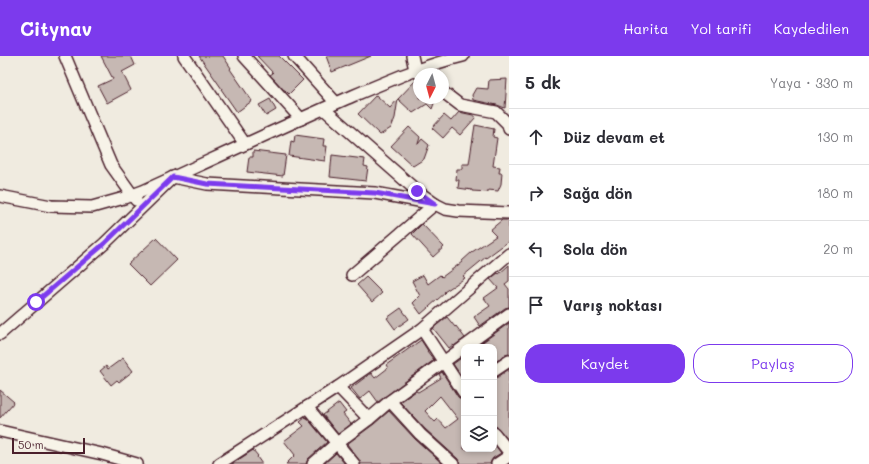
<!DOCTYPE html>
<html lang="tr">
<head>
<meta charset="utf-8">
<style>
  :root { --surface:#fff; --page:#f7f7f7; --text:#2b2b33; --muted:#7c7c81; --line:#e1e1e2; --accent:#7c3aed }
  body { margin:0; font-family:Mali,sans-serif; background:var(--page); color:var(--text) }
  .controls { position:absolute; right:12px; bottom:12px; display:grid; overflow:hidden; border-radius:8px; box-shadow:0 2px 6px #0003 }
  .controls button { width:36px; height:36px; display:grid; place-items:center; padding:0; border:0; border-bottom:1px solid var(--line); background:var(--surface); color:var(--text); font:20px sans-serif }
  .compass { position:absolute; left:413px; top:12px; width:36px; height:36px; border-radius:50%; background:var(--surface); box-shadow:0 2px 6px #0003; rotate:186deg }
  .scale { position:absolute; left:12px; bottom:10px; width:73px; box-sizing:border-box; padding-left:4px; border:2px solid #4a1f2b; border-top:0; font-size:11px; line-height:14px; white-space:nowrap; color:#4a1f2b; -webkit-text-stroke:3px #f7f3e8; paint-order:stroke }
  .stop { position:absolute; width:12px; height:12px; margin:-9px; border:3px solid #7c3aed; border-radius:50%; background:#fff }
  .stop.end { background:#7c3aed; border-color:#fff; box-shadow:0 1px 4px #0008 }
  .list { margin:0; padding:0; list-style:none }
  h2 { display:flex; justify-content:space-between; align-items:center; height:52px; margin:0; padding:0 16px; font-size:17px }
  h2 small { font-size:13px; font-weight:400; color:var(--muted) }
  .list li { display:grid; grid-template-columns:26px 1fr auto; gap:12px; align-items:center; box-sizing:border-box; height:56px; padding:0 16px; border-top:1px solid var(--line) }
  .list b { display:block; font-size:15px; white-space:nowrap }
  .list em { font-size:13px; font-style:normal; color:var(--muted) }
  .actions { display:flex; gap:8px; padding:12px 16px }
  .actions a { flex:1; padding:9px 0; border:1px solid var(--accent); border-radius:16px; text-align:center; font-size:14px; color:var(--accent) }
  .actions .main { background:var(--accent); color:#fff }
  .icon { flex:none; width:22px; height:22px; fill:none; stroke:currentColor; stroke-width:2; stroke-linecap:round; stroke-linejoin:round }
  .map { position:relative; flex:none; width:509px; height:408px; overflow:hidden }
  header { display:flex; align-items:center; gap:24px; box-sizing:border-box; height:56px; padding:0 20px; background:var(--accent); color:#fff }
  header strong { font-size:19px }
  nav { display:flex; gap:22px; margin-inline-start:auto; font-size:14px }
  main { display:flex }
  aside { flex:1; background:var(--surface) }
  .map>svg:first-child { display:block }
  .building { fill:#c6b8b3; stroke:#4a1f2b; fill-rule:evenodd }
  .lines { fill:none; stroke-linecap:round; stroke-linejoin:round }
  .minor-casing { stroke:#4a1f2b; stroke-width:14 }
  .minor { stroke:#f7f3e8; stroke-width:11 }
  .route { stroke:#7c3aed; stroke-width:5 }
</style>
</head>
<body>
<header>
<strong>Citynav</strong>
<nav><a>Harita</a><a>Yol tarifi</a><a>Kaydedilen</a></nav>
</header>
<main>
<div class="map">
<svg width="509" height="408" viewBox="0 0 509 408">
  <rect width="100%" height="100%" fill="#f0ebe0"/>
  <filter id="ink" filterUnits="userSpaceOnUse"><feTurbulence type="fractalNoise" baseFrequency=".025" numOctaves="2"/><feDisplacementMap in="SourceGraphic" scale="8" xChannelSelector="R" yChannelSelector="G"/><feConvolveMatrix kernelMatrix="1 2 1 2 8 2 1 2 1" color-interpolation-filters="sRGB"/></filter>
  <g filter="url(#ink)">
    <g class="building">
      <path d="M101,0H131L135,9L122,16L131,34L107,47L98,30L113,23Z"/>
      <path d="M199,0H223L231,12L230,13L252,45L237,56L221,33H222Z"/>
      <path d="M257,0H279L303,24L289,38L285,34H284L270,19L273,17Z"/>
      <path d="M326,0H371L332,16Z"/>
      <path d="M507,23L505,52L497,49L473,44L472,39L476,32L488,33L489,24Z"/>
      <path d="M416,24L419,25V42H436L432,53L427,48L413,57L398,43Z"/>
      <path d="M376,39L390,52L398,43L395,62L391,72L380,79L358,58Z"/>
      <path d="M270,43L276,54L266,60L259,49Z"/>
      <path d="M459,56L473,59L476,61L460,79L452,72L443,82L432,72L444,59L451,65Z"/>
      <path d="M475,69L494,73L493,81L497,82L493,110L500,111L499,117H502L501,128L498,135L488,134V136L472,135V134L458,132L459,124H456L457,113H462V108H469Z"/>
      <path d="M409,71L420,81L418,88L422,83L429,89L424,103L413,110L391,90Z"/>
      <path d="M295,79L324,83L323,90H327L325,105L289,100L291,85L294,86Z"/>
      <path d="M253,95L286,99L283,120L247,116L249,101H253Z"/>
      <path d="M332,99L365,103L364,110L368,111L366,125L330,121Z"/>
      <path d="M502,164H509V185L486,202V201L463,220L465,222L444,236L445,237L421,258L413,247L420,240L412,225L423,219L428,228L440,219L442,221L462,206V205L472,196L496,180L490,174Z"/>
      <path d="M422,168L444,191L433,201L412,178Z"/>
      <path d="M156,182L177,204L150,230L128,208Z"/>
      <path d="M509,209V225L505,228L509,233V251L505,252L480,270L474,261L490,250L484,242L498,232L490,223L498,217L499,218Z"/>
      <path d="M366,221L382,237L372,246L357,229Z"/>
      <path d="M401,252L409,263L395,273L387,262Z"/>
      <path d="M447,261L455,271L456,270L465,282L454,290L453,289L449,292L433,272Z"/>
      <path d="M509,267V298L505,299L494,307V291H476Z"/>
      <path d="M421,284L428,295H427L434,304L378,346L370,335L360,343L351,332L371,317L375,322L388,312L386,309Z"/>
      <path d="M464,300V324L453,308Z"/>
      <path d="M123,302L133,315L119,326L117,324L111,329L100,315L106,310L108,313Z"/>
      <path d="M509,313V385L499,373L497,371L494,370V322L498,321Z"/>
      <path d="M442,316L458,341L461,343L464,344V393H494V388L501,397L493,402L491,405L490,408H460L458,403L425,373L400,346L416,335L418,336L441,322L439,318ZM440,340L458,363L446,372L438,363L435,366L425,355Z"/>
      <path d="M0,334L14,346L0,362Z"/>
      <path d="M339,347L346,356L343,358L351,368L338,378L323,359Z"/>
      <path d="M389,355L415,383L443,408H361L359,404L347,388L374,368Z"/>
      <path d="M306,361L327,386L308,403L306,408H286L295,399L284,385L304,370L300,366Z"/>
      <path d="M253,394L258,400L257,401L262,408H232Z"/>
      <path d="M336,397L345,408H324Z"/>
    </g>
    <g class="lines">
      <g class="minor-casing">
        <g id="minor">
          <path d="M65,0L111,109L136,144"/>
          <path d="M184,0L245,88"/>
          <path d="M244,0L301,63"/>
          <path d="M294,0L336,47"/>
          <path d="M412,0L415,14L420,18"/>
          <path d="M443,36L460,49L496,56L508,68L509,73"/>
          <path d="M324,53L417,135L435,148L445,153L458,155L509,157"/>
          <path d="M0,140L51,150L92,151L124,142L143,135C209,105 275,74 341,45C381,28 421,10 463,0"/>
          <path d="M352,219L435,148"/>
          <path d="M422,273L464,337"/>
          <path d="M0,278L104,188L173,121L207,128L375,137L435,148"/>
          <path d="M464,291L509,258"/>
          <path d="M494,315L509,305"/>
          <path d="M338,331L369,363"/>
          <path d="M390,345L420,378L453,408"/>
          <path d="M307,351L354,408"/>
          <path d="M0,375L102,398L137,408"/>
          <path d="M494,377L509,396"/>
          <path d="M219,408L338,331L422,273L509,198"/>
          <path d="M313,408L337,387L369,363L390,345L464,291"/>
          <path d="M497,408L509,400"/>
        </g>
      </g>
      <use href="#minor" class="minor"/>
    </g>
  </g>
  <g class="lines" filter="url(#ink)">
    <path class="route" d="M36,246L104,188L173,121L207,128L375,137L435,148L417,135"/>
  </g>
</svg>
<div class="controls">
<button>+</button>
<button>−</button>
<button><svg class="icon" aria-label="layers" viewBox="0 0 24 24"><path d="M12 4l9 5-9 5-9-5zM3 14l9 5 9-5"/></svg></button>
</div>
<svg class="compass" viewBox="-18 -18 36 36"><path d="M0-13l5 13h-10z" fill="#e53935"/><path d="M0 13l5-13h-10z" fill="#7c7c81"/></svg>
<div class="scale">50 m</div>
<div class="stop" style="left:36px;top:246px"></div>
<div class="stop end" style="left:417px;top:135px"></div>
</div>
<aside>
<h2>5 dk<small>Yaya · 330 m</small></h2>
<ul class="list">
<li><svg class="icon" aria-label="ahead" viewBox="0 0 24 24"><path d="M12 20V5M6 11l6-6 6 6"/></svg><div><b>Düz devam et</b></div><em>130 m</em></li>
<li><svg class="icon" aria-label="right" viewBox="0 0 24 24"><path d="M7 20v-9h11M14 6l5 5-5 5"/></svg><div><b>Sağa dön</b></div><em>180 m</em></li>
<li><svg class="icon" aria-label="left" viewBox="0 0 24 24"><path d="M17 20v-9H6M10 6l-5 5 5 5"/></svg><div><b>Sola dön</b></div><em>20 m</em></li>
<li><svg class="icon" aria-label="arrive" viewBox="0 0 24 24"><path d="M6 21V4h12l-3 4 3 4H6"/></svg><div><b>Varış noktası</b></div></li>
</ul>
<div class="actions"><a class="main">Kaydet</a><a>Paylaş</a></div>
</aside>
</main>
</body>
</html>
